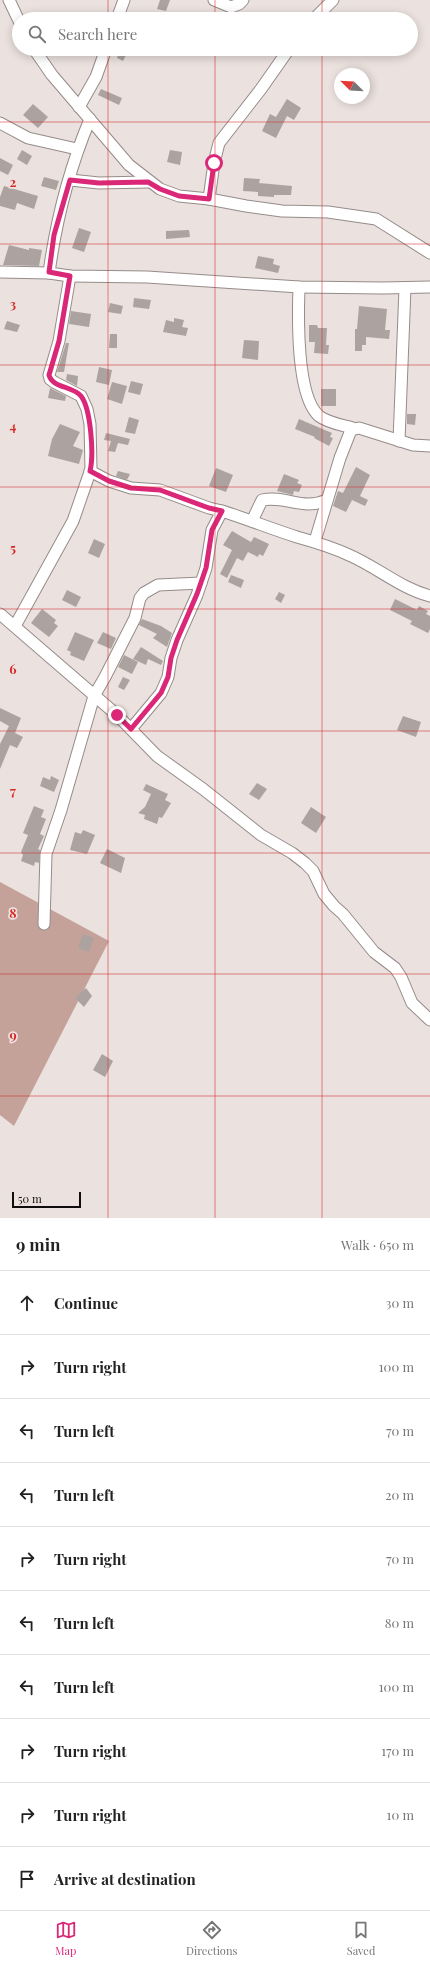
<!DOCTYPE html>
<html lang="en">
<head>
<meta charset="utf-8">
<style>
  :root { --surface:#fff; --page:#f6f6f6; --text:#222; --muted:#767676; --line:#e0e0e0; --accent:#db2777 }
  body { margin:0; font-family:"Playfair Display",serif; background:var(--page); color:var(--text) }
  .compass { position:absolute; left:334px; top:68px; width:36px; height:36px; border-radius:50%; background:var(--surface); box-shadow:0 2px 10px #0003; rotate:294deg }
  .scale { position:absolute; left:12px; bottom:10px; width:69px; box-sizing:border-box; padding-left:4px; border:2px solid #100d0c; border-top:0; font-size:11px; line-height:14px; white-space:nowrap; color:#100d0c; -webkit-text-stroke:3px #ebe1de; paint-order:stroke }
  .stop { position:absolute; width:12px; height:12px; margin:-9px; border:3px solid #db2777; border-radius:50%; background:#fff }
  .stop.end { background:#db2777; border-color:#fff; box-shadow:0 1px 4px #0008 }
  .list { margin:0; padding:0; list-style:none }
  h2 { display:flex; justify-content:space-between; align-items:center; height:52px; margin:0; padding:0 16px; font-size:17px }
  h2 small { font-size:13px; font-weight:400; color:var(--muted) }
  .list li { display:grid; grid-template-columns:26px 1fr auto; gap:12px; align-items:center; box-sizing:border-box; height:64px; padding:0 16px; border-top:1px solid var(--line) }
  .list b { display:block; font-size:15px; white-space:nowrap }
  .list em { font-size:13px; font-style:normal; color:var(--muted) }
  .icon { flex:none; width:22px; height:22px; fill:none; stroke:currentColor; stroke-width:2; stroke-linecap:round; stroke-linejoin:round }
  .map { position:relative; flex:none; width:430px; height:1218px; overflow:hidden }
  .search { position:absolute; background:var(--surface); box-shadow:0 2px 10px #0003; left:12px; right:12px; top:12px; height:44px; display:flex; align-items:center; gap:10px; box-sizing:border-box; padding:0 14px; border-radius:22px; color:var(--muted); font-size:15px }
  .sheet { height:692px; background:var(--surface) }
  nav { display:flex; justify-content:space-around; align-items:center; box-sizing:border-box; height:56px; border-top:1px solid var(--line); background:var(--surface); font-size:11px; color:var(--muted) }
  nav a { display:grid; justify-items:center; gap:2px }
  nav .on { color:var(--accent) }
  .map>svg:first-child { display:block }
  .forest { fill:#c4a29a }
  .building { fill:#aca3a0 }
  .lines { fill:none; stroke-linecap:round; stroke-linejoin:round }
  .street-casing { stroke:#958c8a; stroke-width:13 }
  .street { stroke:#fff; stroke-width:11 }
  .route { stroke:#db2777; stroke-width:5 }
  .grid { fill:none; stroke:#d62828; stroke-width:1; stroke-opacity:0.55 }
  .grid-label { font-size:13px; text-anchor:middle; font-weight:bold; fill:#d62828; stroke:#ebe1de; stroke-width:3.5; stroke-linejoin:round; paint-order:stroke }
</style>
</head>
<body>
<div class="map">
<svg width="430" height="1218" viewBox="0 0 430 1218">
  <rect width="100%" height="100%" fill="#ebe1de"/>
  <path class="forest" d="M0,882L109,941L14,1126L0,1115Z"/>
  <g class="building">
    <path d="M160,0H170L166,11L157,9Z"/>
    <path d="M120,49L128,51L123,61L117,58Z"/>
    <path d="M101,89L122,98L119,105L98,95Z"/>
    <path d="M287,99L301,108L294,120L287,116L276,138L262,131L270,114L276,117Z"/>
    <path d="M33,104L48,117L38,128L23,115Z"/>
    <path d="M22,150L32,156L27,165L17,159Z"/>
    <path d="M170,150L182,152L180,165L167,162Z"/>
    <path d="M0,158L13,165L8,175L0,171Z"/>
    <path d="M44,177L59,181L56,190L41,186Z"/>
    <path d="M244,178L260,179L259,183L292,186L291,195H274V197L258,196V192L243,191Z"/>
    <path d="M4,186L38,196L34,209L17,203L15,210L0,206V197Z"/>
    <path d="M79,228L91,232L84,252L72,248Z"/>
    <path d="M189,230L190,237L166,239V231Z"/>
    <path d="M9,245L29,250V248L42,250L39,266L3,265Z"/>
    <path d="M258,256L274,259L273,264L280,266L278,273L255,268Z"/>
    <path d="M134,298L151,300L149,309L133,307Z"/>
    <path d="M110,303L123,306L121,314L108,312Z"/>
    <path d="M359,306L387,309L385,330H390L389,339L366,337V345H362V351H355V329H357Z"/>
    <path d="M71,311L91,314L89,327L69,324Z"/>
    <path d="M174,318L184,320L182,327L188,328L186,336L163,332L166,320L174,322Z"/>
    <path d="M7,321L20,325L17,332L4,329Z"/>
    <path d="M309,325H317L318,328H327L326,345H329L328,354L314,353L315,342H309Z"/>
    <path d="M110,334H117V348H109Z"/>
    <path d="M244,340L259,341L258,360L242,358Z"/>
    <path d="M66,343H69L64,372H57Z"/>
    <path d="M99,367L112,370L109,385L96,382Z"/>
    <path d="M67,374L78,376L77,386L66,380Z"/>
    <path d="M131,381L143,384L140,395L128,392Z"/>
    <path d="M112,382L127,386L122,404L107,399Z"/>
    <path d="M50,388L66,396L65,401L48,398Z"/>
    <rect x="321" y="389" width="15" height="17"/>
    <path d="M407,414H416L415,425L407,424Z"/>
    <path d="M129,417L139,420L135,434L125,432Z"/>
    <path d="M299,419L332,433L330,437L333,438L329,446L314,438L315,437L295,429Z"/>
    <path d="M60,424L80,432L73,446L83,450L79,464L48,456L52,439Z"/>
    <path d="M106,433L130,439L128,445L118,443L115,452L108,451L111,441L104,440Z"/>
    <path d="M356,467L370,475L360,496L368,500L365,506L352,500L346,512L333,506L338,491L343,493Z"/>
    <path d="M216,468L233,475L226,492L209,486Z"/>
    <path d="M118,471L130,474L127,480L116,476Z"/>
    <path d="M284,474L299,480L297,483L302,485L299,492L294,491L293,495L277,491Z"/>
    <path d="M232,531L251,542L254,537L269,544L263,556L259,554L258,557L248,552L243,561L237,558L227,578L220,574L232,550L223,545Z"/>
    <path d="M94,539L105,544L99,558L88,553Z"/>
    <path d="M231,575L244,580L241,588L228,582Z"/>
    <path d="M67,590L81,597L76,607L62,600Z"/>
    <path d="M279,592L285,595L281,603L275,599Z"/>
    <path d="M395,599L417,610L419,606L428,611L426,614L430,616V629L428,633L410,624L412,621L390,610Z"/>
    <path d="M42,609L56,620L54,623L58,626L49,637L31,623Z"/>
    <path d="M142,619L161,626L172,633L167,647L153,638L157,634L139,625Z"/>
    <path d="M75,632L94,640L84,661L70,655L71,652L67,650Z"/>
    <path d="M103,632L116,638L111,649L97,643Z"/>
    <path d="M141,647L163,661L161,665L148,659L146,665L133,659Z"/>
    <path d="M124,655L138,662L132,674L118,667Z"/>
    <path d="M123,677L130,680L124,690L118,687Z"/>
    <path d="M0,708L21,718L15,733L23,737L17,748L10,745L0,769V744L9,726L0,721Z"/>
    <path d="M403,716L421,722L416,737L397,730Z"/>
    <path d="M51,776L59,780L54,792L40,786L43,777L50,780Z"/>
    <path d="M257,783L267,789L259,800L249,794Z"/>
    <path d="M146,784L168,794L165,800L171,803L162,818L159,817L157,824L144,819L145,815L138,813L145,807L151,794L143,790Z"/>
    <path d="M34,806L44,810L41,817L46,819L40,834L44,836L38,849L40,850L39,863L35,862L34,866L21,861L23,855L21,852L28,835L23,833Z"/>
    <path d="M311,807L326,817L316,833L301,823Z"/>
    <path d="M83,830L95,835L87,854L70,850L75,832L81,834Z"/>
    <path d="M107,849L125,858L121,873L100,863Z"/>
    <path d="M83,934L94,938L89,952L78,948Z"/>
    <path d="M86,988L92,996L84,1007L75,998Z"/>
    <path d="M102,1054L113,1061L105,1077L93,1070Z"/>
  </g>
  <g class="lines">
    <g class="street-casing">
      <g id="street">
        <path d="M9,0L19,21"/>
        <path d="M214,0L231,7L239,4L243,0"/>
        <path d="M117,19L124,0"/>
        <path d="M314,19L333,0"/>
        <path d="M34,49L52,75L129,165L160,189L179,196L209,199L246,206L282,211L328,212L376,219L430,253"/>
        <path d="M79,107L96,77L106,49"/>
        <path d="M0,123L28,138L77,149"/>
        <path d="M70,180L99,183L148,182"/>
        <path d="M209,199L214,163L219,143L261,89L289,49"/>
        <path d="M0,272L49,273L70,276L147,277L299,287L383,288L430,287"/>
        <path d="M49,273C56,221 70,167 90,119"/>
        <path d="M299,287C298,315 296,396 319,416C328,423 342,425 353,428"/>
        <path d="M399,441L405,288"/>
        <path d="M90,471L109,481L131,488L160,490L209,508L222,511C247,519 272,529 297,537C315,542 332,547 349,555C377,567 400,588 430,596"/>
        <path d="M252,521L262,500C286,495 303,511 327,500"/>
        <path d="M315,541L340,458L351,430L359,428L413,445L430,446"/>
        <path d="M0,614L117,715L157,756L203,789L261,835L292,853L305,863L313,871L324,894L334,906L343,914L374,952L395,968L401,977L412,1003L430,1020"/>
        <path d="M15,626L73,521L91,469L90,424L87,409L81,396L54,382L50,379L49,375L59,341L70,276"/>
        <path d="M131,729L161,693L168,677L171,658L177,640L197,595L206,568L212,530L222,511"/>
        <path d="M44,924L46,854L61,810L94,696L105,677L135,618L140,598L144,593L158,585L201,583"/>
      </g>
    </g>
    <use href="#street" class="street"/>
  </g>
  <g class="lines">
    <path class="route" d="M117,715L131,729L161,693L168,677L171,658L177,640L197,594L206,568L212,530L222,511L209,508L160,490L131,488L109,481L90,471C94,455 91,409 81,396C73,386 52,388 49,375L59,341L70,276L49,272L54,235L70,180L99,183L148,182L160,189L179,196L209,199L214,163"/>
  </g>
  <path class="grid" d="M108,0V19M215,0V19M322,0V19M108,49V1218M215,49V1218M322,49V1218M0,122H430M0,244H430M0,365H430M0,487H430M0,609H430M0,731H430M0,853H430M0,974H430M0,1096H430"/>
  <g class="grid-label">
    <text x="13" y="187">2</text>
    <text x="13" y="309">3</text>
    <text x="13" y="431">4</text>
    <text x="13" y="553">5</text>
    <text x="13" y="674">6</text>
    <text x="13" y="796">7</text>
    <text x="13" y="918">8</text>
    <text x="13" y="1040">9</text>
  </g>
</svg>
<svg class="compass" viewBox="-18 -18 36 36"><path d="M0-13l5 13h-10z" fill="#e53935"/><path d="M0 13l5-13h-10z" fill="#767676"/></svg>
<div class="scale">50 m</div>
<div class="stop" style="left:214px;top:163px"></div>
<div class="stop end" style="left:117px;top:715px"></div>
<div class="search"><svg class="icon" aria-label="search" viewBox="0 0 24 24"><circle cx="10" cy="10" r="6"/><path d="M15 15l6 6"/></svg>Search here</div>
</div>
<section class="sheet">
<h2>9 min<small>Walk · 650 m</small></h2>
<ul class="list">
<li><svg class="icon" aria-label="ahead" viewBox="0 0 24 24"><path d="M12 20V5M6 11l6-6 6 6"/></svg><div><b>Continue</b></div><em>30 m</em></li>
<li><svg class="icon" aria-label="right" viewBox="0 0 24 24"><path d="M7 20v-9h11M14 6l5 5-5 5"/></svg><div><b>Turn right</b></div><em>100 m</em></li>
<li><svg class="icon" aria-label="left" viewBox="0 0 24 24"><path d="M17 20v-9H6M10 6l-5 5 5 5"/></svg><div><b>Turn left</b></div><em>70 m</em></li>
<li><svg class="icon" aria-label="left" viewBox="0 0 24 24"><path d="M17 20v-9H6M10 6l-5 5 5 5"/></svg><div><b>Turn left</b></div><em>20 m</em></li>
<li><svg class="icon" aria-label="right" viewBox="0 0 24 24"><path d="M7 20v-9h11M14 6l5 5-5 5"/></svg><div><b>Turn right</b></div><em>70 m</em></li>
<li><svg class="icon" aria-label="left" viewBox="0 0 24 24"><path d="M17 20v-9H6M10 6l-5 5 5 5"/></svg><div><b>Turn left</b></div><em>80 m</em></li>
<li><svg class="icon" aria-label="left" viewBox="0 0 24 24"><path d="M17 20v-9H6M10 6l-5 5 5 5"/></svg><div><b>Turn left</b></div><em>100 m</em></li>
<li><svg class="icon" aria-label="right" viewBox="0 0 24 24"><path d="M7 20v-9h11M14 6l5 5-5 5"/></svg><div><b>Turn right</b></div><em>170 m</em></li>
<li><svg class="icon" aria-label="right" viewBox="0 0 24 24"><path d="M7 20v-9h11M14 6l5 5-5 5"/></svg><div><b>Turn right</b></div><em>10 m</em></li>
<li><svg class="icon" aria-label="arrive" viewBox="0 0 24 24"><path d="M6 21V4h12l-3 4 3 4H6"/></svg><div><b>Arrive at destination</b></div></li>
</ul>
</section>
<nav>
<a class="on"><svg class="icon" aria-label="map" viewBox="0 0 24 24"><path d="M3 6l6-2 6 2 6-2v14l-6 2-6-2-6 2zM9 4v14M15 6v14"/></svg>Map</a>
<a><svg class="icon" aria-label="directions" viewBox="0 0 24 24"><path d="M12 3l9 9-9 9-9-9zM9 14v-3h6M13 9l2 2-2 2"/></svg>Directions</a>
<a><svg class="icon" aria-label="saved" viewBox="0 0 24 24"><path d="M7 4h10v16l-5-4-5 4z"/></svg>Saved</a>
</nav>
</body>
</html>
